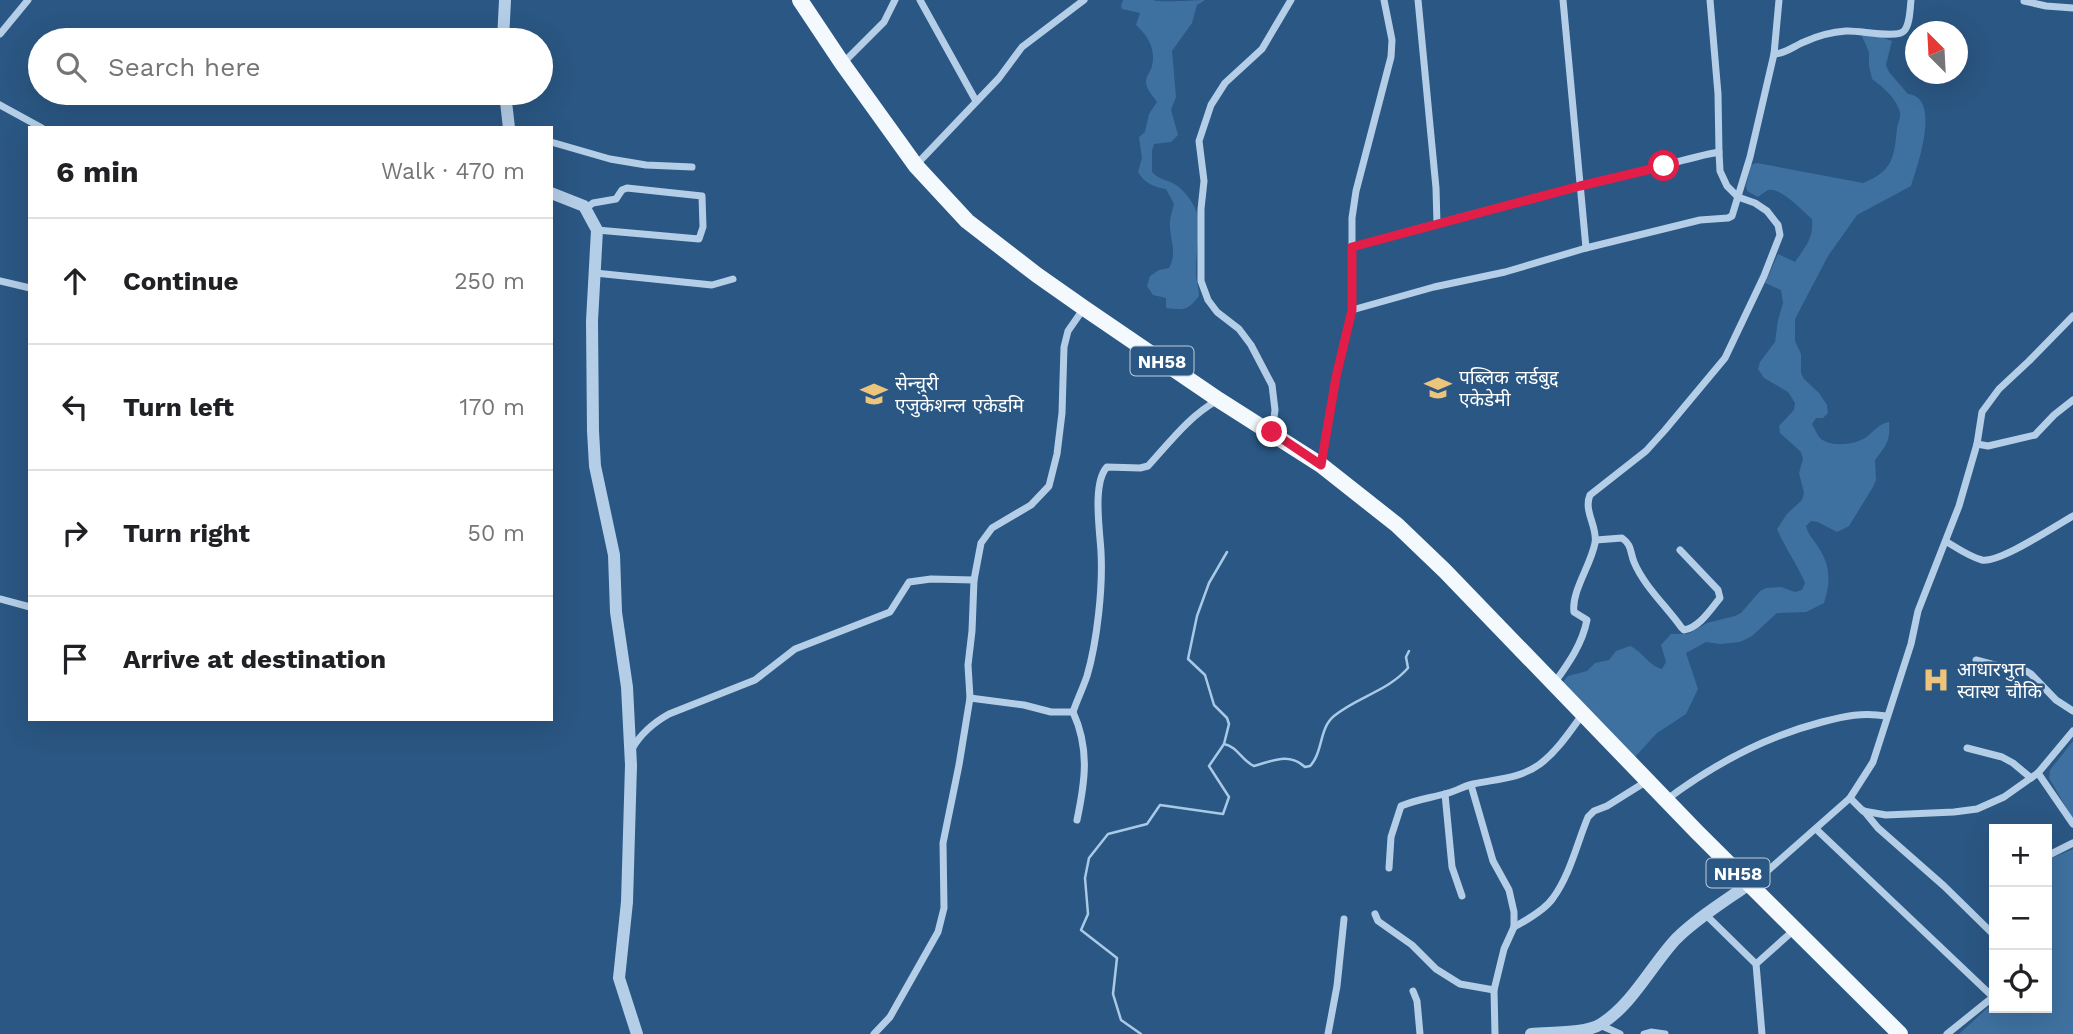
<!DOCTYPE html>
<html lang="en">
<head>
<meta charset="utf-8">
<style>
  :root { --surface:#fff; --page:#f6f6f6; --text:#202124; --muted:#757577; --line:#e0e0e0 }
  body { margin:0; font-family:"Work Sans","Noto Sans Devanagari",sans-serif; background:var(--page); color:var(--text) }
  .controls { position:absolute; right:21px; bottom:21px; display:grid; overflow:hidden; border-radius:0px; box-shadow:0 7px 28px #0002 }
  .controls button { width:63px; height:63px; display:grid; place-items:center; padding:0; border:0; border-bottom:2px solid var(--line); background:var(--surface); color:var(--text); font:35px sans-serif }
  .compass { position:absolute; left:1905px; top:21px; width:63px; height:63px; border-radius:50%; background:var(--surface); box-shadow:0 7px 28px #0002; rotate:336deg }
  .stop { position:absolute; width:21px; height:21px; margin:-16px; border:5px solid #e11d48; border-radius:50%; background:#fff }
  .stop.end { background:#e11d48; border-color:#fff; box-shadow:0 2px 7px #0008 }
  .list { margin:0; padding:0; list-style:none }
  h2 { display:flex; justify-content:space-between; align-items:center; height:91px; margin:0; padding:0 28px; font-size:30px }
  h2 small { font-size:23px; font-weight:400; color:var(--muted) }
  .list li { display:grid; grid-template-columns:46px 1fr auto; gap:21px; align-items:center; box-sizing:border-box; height:126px; padding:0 28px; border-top:2px solid var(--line) }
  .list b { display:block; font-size:26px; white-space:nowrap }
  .list em { font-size:23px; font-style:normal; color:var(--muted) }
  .icon { flex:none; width:38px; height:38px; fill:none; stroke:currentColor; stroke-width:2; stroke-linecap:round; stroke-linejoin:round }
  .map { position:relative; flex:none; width:2073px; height:1034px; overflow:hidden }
  .search { position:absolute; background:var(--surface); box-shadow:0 7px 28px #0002; left:28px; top:28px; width:525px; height:77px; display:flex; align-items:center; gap:18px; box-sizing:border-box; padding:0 24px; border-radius:38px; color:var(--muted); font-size:26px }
  .panel { position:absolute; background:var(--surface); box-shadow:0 7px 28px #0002; left:28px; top:126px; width:525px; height:595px; border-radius:0px }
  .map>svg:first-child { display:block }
  .green { fill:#3f71a0 }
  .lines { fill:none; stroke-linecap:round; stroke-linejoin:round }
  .stream { stroke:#a8cae7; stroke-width:2.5 }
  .minor { stroke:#b4cee7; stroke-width:7 }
  .tertiary { stroke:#b4cee7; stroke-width:12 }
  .primary { stroke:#f4f9fe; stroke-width:16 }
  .route { stroke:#e11d48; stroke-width:9 }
  .labels { text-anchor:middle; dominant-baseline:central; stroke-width:5; stroke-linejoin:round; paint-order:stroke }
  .shield { fill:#2a5783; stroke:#bfcdda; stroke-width:2 }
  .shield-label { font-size:18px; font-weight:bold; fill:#fff }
  .poi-label { font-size:19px; fill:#fff; stroke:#2a5783; text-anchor:start }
</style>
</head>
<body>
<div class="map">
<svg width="2073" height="1034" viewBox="0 0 2073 1034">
  <rect width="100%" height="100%" fill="#2a5783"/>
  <g class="green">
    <path d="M1123,0H1153C1161,3 1193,0 1205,0L1197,5L1192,23L1172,51L1176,97L1171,110L1178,135L1171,142L1154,144L1152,151V172C1160,181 1172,180 1180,188C1209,215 1196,236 1196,269C1195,278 1199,287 1199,296C1187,311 1185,310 1166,308V298L1153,295L1147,286L1150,276L1159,270L1169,268C1177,254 1171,242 1170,228C1169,220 1172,212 1174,204L1166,189C1154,187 1144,183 1138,172L1142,158L1139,137L1145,132L1149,114L1157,102C1153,96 1146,89 1146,82C1146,76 1151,71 1152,66C1156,49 1148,36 1136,25L1140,13L1122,9L1121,6Z"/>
    <path d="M1861,34L1881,37L1892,41L1886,65L1889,72L1908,94C1942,97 1917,167 1911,186L1857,215L1828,256L1795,319V341L1801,354V373L1804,379L1819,393L1827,405L1828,413L1823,418H1816L1812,424C1815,429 1817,435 1821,439C1832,447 1854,445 1865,438C1874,432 1878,424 1889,422C1891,440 1886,446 1875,460L1876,480L1873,487L1849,526L1837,532L1818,522L1811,521L1806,526C1808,535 1815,541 1820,550C1831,568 1830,584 1824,603L1806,612L1777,613L1752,636L1740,642L1720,644L1706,642L1686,653L1698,689L1686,714L1657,733L1634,758L1562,683L1568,676L1587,671L1595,663L1609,660L1616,651L1630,646C1642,651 1649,666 1662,669L1666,662L1661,645L1671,634H1688L1707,623L1735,616L1741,613L1760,591L1766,588L1781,587L1795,592L1802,590L1805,583C1797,564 1785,548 1777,529L1787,514L1802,500L1804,493L1799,473L1803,459L1801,452L1780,433L1779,426L1794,410L1795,403L1788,392L1764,378L1758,369L1760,362L1775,342L1778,320L1783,303L1781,290L1765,283L1778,254L1795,262C1805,247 1814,238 1812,219C1803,211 1781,187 1768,190C1766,191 1759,196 1758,197L1747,191L1746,186L1751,165L1757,163L1863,183C1893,171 1894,158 1897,128C1898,123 1901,117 1900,112C1896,98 1883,87 1872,79L1869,66V52Z"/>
    <path d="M2073,741V819L2049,778L2050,770Z"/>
    <path d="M2073,849V1034H1959L1994,1002V1008H2047V860Z"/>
  </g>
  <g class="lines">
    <g class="stream">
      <path d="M1224,744C1238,747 1242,761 1254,766C1272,761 1289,752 1305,767L1310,766C1323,753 1319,728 1334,716C1357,697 1388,691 1408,668L1406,657L1409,651"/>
      <path d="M1141,1034L1121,1020L1113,994L1117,958L1081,930L1088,914L1085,878L1089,858L1108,834L1147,824L1160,805L1223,814L1229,797L1209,766L1224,744L1229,724L1227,718L1214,705L1205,675L1188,659L1197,616L1209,583L1227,552"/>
    </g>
    <g class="minor">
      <path d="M920,0L976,101"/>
      <path d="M1418,0L1436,188L1437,224"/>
      <path d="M1563,0L1586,248"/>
      <path d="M1710,0L1718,94L1719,152"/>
      <path d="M2024,1L2046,6L2073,8"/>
      <path d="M0,34L28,0"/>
      <path d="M1774,54C1785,54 1794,46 1804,42C1817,36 1831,32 1846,31C1859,30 1897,39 1904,31C1910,25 1910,9 1911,0"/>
      <path d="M843,63L884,22L895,0"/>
      <path d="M0,105L42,128"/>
      <path d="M551,142L610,159L646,165L692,167"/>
      <path d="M916,165L999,78L1022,47L1084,0"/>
      <path d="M585,209L593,203L616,199L622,190L627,188L702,196L703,227L699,239L597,230"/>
      <path d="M1352,247C1446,221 1541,195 1636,173C1664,166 1691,157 1719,152L1720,171L1727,186L1738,197L1755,203L1767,211L1778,225L1780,235L1764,276L1725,358L1665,430L1646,451L1590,495C1583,511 1598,527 1595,543C1591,565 1571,592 1574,612L1587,620C1582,645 1568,664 1553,685"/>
      <path d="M595,273L712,285L733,279"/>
      <path d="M0,281L30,288"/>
      <path d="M1352,310L1434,287L1505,272L1586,248L1700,220L1728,218L1732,216L1750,157L1774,54L1779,0"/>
      <path d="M1272,432L1275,410L1272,385L1251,345L1239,329L1217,312L1208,300L1201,281V209L1204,181L1199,141L1211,105L1225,83L1262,49L1291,0"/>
      <path d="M1977,444L1988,446L2035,435L2054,415L2073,400"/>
      <path d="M1321,463L1336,377L1352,310V218L1356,191L1391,57L1392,40L1384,0"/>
      <path d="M1596,540L1622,538C1632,545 1630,552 1634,562C1644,586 1666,606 1681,627L1684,630C1699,628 1711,609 1720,598L1718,590L1680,550"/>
      <path d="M1947,542C1957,548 1970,557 1982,560C2000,563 2055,526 2073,516"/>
      <path d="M0,599L30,607"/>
      <path d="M1976,660L2010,669L2026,671L2031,674L2056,700L2073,711"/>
      <path d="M970,698L1024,705L1051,712H1073"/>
      <path d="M1967,748L2002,757L2013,763L2031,778"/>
      <path d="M632,749C641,733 653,723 669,714L755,680L795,649L890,612L909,582L931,579L974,580"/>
      <path d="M2038,773L2073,824"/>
      <path d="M1471,785L1493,861L1509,890L1514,912V927L1504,949L1494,990L1495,1034"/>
      <path d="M1445,794L1452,867L1462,896"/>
      <path d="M1850,798L1863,811L1886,815L1954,812L1977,809L2004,797L2038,773L2073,731"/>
      <path d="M1666,800C1714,764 1764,737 1822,722C1845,716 1863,712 1886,716"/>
      <path d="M1864,811L1878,828L1944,886L1994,935"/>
      <path d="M1077,820C1085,782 1090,749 1073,712C1077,700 1083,688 1087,676C1097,642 1103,588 1101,552C1100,531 1092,483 1107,467L1140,468L1148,466C1170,442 1189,416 1218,400"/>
      <path d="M1816,829L1993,997L1947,1034"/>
      <path d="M2047,856L2073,843"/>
      <path d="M1389,868L1391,837L1401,806C1418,799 1431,798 1448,793C1456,791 1464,786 1473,784C1496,779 1520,779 1540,764C1557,751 1569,733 1582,715"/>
      <path d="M1750,883L1764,874L1850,798L1873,762L1911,644L1918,611L1959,506L1977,444L1982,412L1999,389L2029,361L2073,316"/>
      <path d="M1375,914L1378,921L1412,945L1436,969L1460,984L1494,990"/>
      <path d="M1706,915L1756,964"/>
      <path d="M1514,927C1527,920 1545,910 1553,898C1570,875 1577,843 1588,817L1594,811L1607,806L1647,781"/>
      <path d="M1413,991L1417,1001L1420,1034"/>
      <path d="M1600,1025L1620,1034"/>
      <path d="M874,1034L890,1017L938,932L944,908L943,843L959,765L970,698L968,665L972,631L974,580L981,543L992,528L1031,505L1049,486L1057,454L1062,413L1064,347L1068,331L1084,308"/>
      <path d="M1328,1034L1337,986L1344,919"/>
      <path d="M1644,1034L1651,1032L1665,1034"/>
      <path d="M1762,1034L1756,964L1794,930"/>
    </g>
    <g class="tertiary">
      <path d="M503,40L505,0"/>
      <path d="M505,93L509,128"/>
      <path d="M551,193L584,206L597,230L592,321L593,431L595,466L614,555L616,612L627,687L631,765L627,902L619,978L637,1034"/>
      <path d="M1531,1034C1550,1032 1585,1034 1601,1024C1632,1005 1651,966 1676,939C1697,918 1725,901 1749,884"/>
    </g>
    <path class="primary" d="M800,0L842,63L916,166L967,221L1037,275L1084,308L1219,400L1321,465L1397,525L1445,571L1697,832L1900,1034"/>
  </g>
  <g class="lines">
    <path class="route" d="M1272,432L1321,465L1336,377L1352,310V247L1580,186L1664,166"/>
  </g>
  <defs>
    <g id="school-bare" transform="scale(2.1)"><path d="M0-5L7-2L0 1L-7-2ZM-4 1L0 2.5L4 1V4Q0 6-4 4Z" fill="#edc47b" stroke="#2a5783" stroke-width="2.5" paint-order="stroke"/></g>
    <g id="hospital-bare" transform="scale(2.1)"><path d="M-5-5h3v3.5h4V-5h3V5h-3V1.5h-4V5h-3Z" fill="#edc47b" stroke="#2a5783" stroke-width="2.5" paint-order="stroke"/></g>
  </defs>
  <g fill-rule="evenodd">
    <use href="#school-bare" x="1438" y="388"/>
    <use href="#school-bare" x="874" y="394"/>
    <use href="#hospital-bare" x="1936" y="680"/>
  </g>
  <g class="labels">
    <g class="shield">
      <rect x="1130.5" y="346.5" width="63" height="29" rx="5"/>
      <rect x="1706.5" y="858.5" width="63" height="29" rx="5"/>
    </g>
    <g class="shield-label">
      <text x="1162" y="361">NH58</text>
      <text x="1738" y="873">NH58</text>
    </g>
    <g class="poi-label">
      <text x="1459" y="377">पब्लिक लर्डबुद्द<tspan x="1459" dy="22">एकेडेमी</tspan></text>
      <text x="895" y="383">सेन्चुरी<tspan x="895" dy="22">एजुकेशन्ल एकेडमि</tspan></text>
      <text x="1957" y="669">आधारभुत<tspan x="1957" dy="22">स्वास्थ चौकि</tspan></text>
    </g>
  </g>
</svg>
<div class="controls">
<button>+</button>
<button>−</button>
<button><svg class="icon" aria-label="locate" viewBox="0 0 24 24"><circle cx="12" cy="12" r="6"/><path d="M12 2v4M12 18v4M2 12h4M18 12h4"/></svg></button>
</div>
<svg class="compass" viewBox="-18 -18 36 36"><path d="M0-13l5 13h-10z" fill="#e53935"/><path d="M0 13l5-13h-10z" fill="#757577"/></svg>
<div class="stop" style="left:1664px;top:166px"></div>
<div class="stop end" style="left:1272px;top:432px"></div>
<div class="search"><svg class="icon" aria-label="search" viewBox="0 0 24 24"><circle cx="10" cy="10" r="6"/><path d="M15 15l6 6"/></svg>Search here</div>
<section class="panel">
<h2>6 min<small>Walk · 470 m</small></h2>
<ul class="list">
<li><svg class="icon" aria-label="ahead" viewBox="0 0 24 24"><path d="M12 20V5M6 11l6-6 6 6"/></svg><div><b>Continue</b></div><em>250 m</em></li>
<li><svg class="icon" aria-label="left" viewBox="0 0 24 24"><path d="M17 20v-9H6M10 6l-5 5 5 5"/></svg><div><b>Turn left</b></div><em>170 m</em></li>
<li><svg class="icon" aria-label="right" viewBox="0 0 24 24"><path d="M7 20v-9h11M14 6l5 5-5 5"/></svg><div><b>Turn right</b></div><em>50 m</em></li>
<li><svg class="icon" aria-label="arrive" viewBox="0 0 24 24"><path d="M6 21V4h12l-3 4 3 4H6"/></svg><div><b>Arrive at destination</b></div></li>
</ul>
</section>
</div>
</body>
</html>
